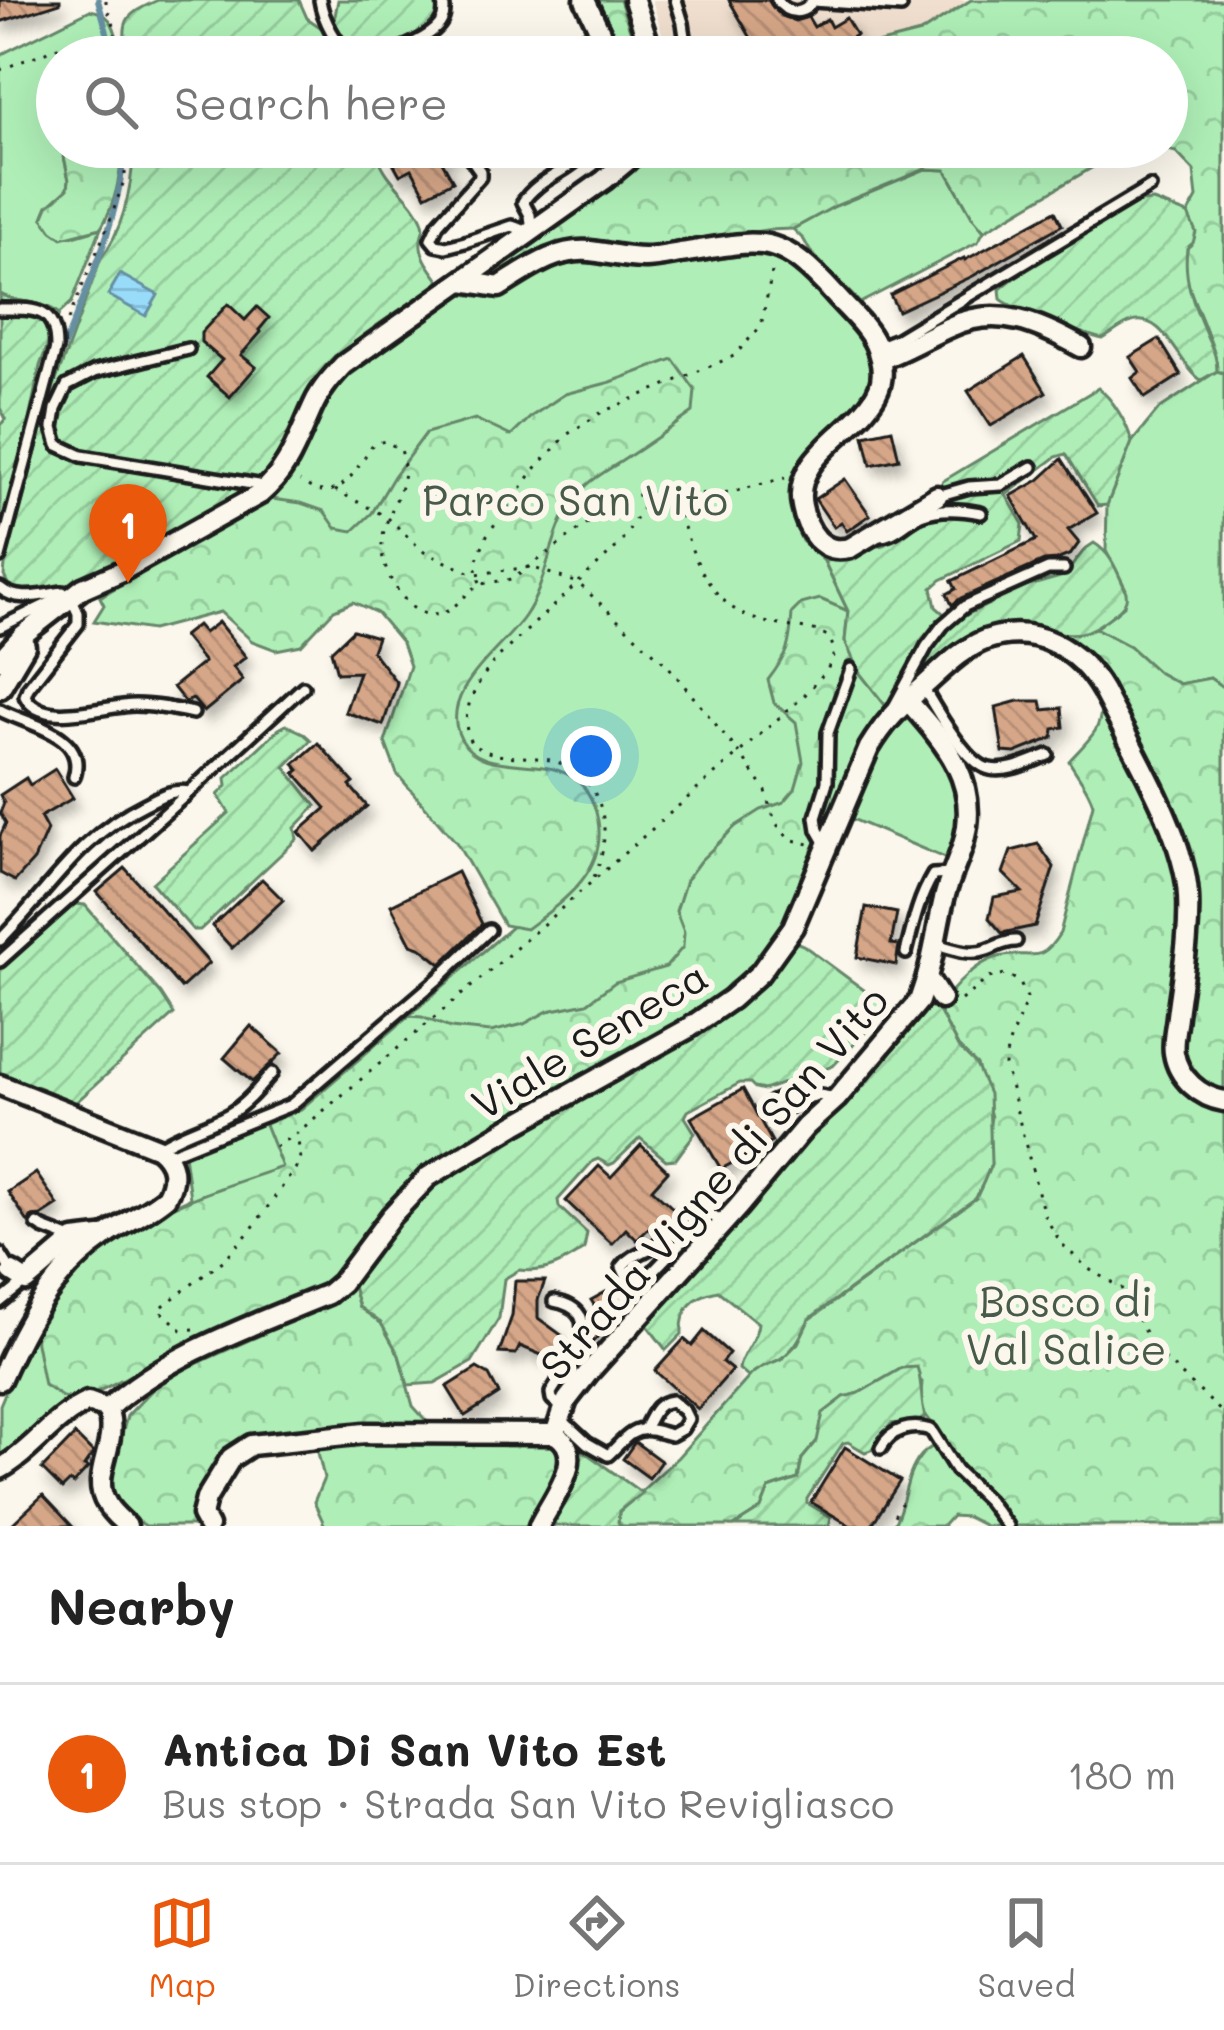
<!DOCTYPE html>
<html lang="en">
<head>
<meta charset="utf-8">
<style>
  :root { --surface:#fff; --page:#f2f2f2; --text:#222; --muted:#767676; --line:#e0e0e0; --accent:#ea580c }
  body { margin:0; font-family:Mali,sans-serif; background:var(--page); color:var(--text) }
  .you { position:absolute; left:591px; top:756px; width:42px; height:42px; margin:-30px; border:9px solid #fff; border-radius:50%; background:#1a73e8; box-shadow:0 0 0 18px #1a73e833 }
  .badge { display:grid; place-items:center; width:78px; height:78px; border-radius:50%; background:var(--accent); color:#fff; font-size:39px; font-weight:700 }
  .pin { position:absolute; translate:-50% -99px; filter:drop-shadow(0 3px 6px #0008) }
  .pin::after { content:''; position:absolute; top:63px; width:42px; height:36px; background:inherit; clip-path:polygon(0 0,100% 0,50% 100%) }
  .list { margin:0; padding:0; list-style:none }
  h2 { display:flex; justify-content:space-between; align-items:center; height:156px; margin:0; padding:0 48px; font-size:51px }
  h2 small { font-size:39px; font-weight:400; color:var(--muted) }
  .list li { display:grid; grid-template-columns:78px 1fr auto; gap:36px; align-items:center; box-sizing:border-box; height:180px; padding:0 48px; border-top:3px solid var(--line) }
  .list b { display:block; font-size:45px; white-space:nowrap }
  .list p { margin:0; font-size:39px; white-space:nowrap; color:var(--muted) }
  .list em { font-size:39px; font-style:normal; color:var(--muted) }
  .icon { flex:none; width:66px; height:66px; fill:none; stroke:currentColor; stroke-width:2; stroke-linecap:round; stroke-linejoin:round }
  .map { position:relative; flex:none; width:1224px; height:1526px; overflow:hidden }
  .search { position:absolute; background:var(--surface); box-shadow:0 12px 48px #0002; left:36px; right:36px; top:36px; height:132px; display:flex; align-items:center; gap:30px; box-sizing:border-box; padding:0 42px; border-radius:66px; color:var(--muted); font-size:45px }
  .sheet { height:336px; background:var(--surface) }
  nav { display:flex; justify-content:space-around; align-items:center; box-sizing:border-box; height:168px; border-top:3px solid var(--line); background:var(--surface); font-size:33px; color:var(--muted) }
  nav a { display:grid; justify-items:center; gap:6px }
  nav .on { color:var(--accent) }
  .map>svg:first-child { display:block }
  .built { fill:#f0dfce }
  .green { fill:#afefb7; stroke:#66866a; stroke-width:3 }
  .forest { fill:url(#forest-crowns); stroke:#66866a; stroke-width:3 }
  .garden { fill:url(#garden-furrows); stroke:#66866a; stroke-width:3 }
  .water { fill:url(#water-rules); stroke:#668fa1; stroke-width:3 }
  .lines { fill:none; stroke-linecap:round; stroke-linejoin:round }
  .stream { stroke:#668fa1; stroke-width:6 }
  .building { fill:url(#building-back-hatch); stroke:#1c1c1c; stroke-width:3; filter:url(#shadow) }
  .service-casing { stroke:#1c1c1c; stroke-width:18 }
  .minor-casing { stroke:#1c1c1c; stroke-width:27 }
  .path { stroke:#1c1c1c; stroke-width:3; stroke-dasharray:3 9; stroke-linecap:butt }
  .service { stroke:#fbf7ec; stroke-width:9 }
  .minor { stroke:#fbf7ec; stroke-width:18 }
  .labels { text-anchor:middle; dominant-baseline:central; stroke-width:12; stroke-linejoin:round; paint-order:stroke }
  .park-label { font-size:42px; fill:#485b4a; stroke:#fbf7ec }
  .street-label { font-size:42px; fill:#1c1c1c; stroke:#fbf7ec }
</style>
</head>
<body>
<div class="map">
<svg width="1224" height="1526" viewBox="0 0 1224 1526">
  <defs>
    <pattern id="forest-crowns" width="20" height="18" patternUnits="userSpaceOnUse" patternTransform="scale(3)"><rect width="20" height="18" fill="#afefb7"/><path d="M2 6a3 3 0 1 1 6 0M12 15a3 3 0 1 1 6 0" fill="none" stroke="#96cc9d"/></pattern>
    <pattern id="garden-furrows" width="10" height="10" patternUnits="userSpaceOnUse" patternTransform="scale(3)"><rect width="10" height="10" fill="#afefb7"/><path d="M-1 1l2-2M0 10L10 0M9 11l2-2" fill="none" stroke="#96cc9d"/></pattern>
    <pattern id="water-rules" width="6" height="5" patternUnits="userSpaceOnUse" patternTransform="scale(3)"><rect width="6" height="5" fill="#98dcfa"/><path d="M0 2.5h6" fill="none" stroke="#82bcd6"/></pattern>
    <pattern id="building-back-hatch" width="6" height="6" patternUnits="userSpaceOnUse" patternTransform="scale(3)"><rect width="6" height="6" fill="#d5a687"/><path d="M-1 5l2 2M0 0l6 6M5-1l2 2" fill="none" stroke="#b68e74"/></pattern>
    <filter id="shadow"><feDropShadow dx="5" dy="9" stdDeviation="6" flood-color="#0004"/></filter>
  </defs>
  <rect width="100%" height="100%" fill="#fbf7ec"/>
  <filter id="ink" filterUnits="userSpaceOnUse"><feTurbulence type="fractalNoise" baseFrequency=".00833" numOctaves="2"/><feDisplacementMap in="SourceGraphic" scale="24" xChannelSelector="R" yChannelSelector="G"/><feConvolveMatrix kernelMatrix="1 2 1 2 8 2 1 2 1" color-interpolation-filters="sRGB"/></filter>
  <g filter="url(#ink)">
    <path class="built" d="M652,0H971L920,33L873,45L851,57H669Z"/>
    <g class="green">
      <path d="M90,10C109,13 114,23 118,42L106,45L111,57H57V147H62L69,180L68,189L48,206L43,218L74,236L101,228L72,302L59,314C40,298 22,306 0,294V55Z"/>
      <path d="M925,169L946,170L973,218L984,231L978,242L860,303L810,251L804,240L793,229L835,206Z"/>
      <path d="M758,253L782,259L824,298L849,324L872,360V375L867,389L849,413L800,462L793,486L795,524L802,541L824,561L848,611L865,738L802,886L524,1110L424,1169L393,1201L332,1278L317,1288L224,1329L51,1415L12,1453L0,1458V1405L33,1327L147,1218L190,1198L184,1154L301,1109L514,925L397,621L350,581L100,597L245,511L272,498L299,466L333,392L346,378L463,294L493,298L505,295L533,276L554,266L571,261L647,270Z"/>
      <path d="M1217,371L1224,373V688L1210,678L1179,684L1159,673L1129,646L1095,628L1124,606L1126,589L1106,551L1107,505L1132,442L1159,409Z"/>
      <path d="M907,713C933,742 966,783 962,823C961,835 953,849 949,860L852,819L877,749Z"/>
    </g>
    <g class="forest">
      <path d="M592,0H620L639,57H621Z"/>
      <path d="M971,0H1224V373L1217,371C1217,347 1194,307 1187,280C1181,259 1194,236 1188,214L1197,198L1194,171L1176,152L1157,147H1167V57H851L873,45L920,33Z"/>
      <path d="M62,147H123C120,176 116,203 101,228L62,238L52,231L43,218L48,206L68,188L69,180Z"/>
      <path d="M675,147H1132L1124,149L984,231L973,218L946,170L925,169L835,206L793,229L766,230L663,248L557,242L522,262L499,279L488,281L487,275L645,162L669,153Z"/>
      <path d="M673,359L695,390L693,412C671,428 648,444 625,459C613,467 598,475 587,485C549,517 552,577 525,616C503,649 436,692 461,739C488,790 582,732 598,821C607,872 562,902 526,929L504,925L456,842L397,774L385,742L410,666L402,643L377,613L353,602L334,610L301,645L276,650L252,641L220,612L152,630L94,621L104,605L100,597L245,511L272,499L301,503L324,511L336,528L353,531L372,513L394,476L426,433L475,419L511,436L532,416L565,394L611,382Z"/>
      <path d="M820,599L848,611L845,641L859,672L889,710L865,738L858,751L802,886L780,933L748,972L723,995L695,1014L424,1169L393,1201L332,1278L317,1288L224,1329L80,1400L62,1397L44,1385L33,1327C90,1228 180,1201 282,1167L265,1124L301,1109L409,1016L422,1017L450,1028L491,1032L524,1024L548,1011L587,1003L615,982L666,967L683,947L684,932L676,911L686,880L700,861L736,826L761,810L784,802L795,789L803,762L796,722L774,703L768,680C788,654 790,646 792,613L801,604Z"/>
      <path d="M1095,628L1129,646L1159,673L1179,684L1210,678L1224,688V1526H985L967,1517L952,1516L943,1526H893C906,1504 904,1477 920,1457C927,1448 937,1446 944,1436C924,1416 919,1411 922,1382L902,1368L859,1393L844,1397L817,1441L802,1459L798,1479L769,1489L761,1509L734,1526H621L618,1522L619,1512L678,1457L758,1367L782,1359L798,1343L809,1320L976,1198L984,1181L991,1164L988,1134L991,1117L977,1065L958,1047L938,1009C952,988 978,959 1004,956C1034,951 1040,965 1060,933L1093,804C1088,787 1078,777 1069,761C1077,752 1088,742 1095,731C1116,695 1072,662 1046,646L1051,630L1077,634Z"/>
      <path d="M353,1286L359,1307L381,1323L399,1355L413,1406L430,1425L299,1429L258,1434L230,1449L202,1485L194,1511L200,1526H146L128,1515L112,1500L109,1482L127,1416L153,1389L185,1369L334,1302Z"/>
      <path d="M333,1441H552L565,1455L535,1526H325L314,1502L324,1478L316,1444Z"/>
    </g>
    <g class="garden">
      <path d="M158,0H299L307,18L323,29L341,57H127C122,19 123,16 158,0Z"/>
      <path d="M338,0H439V14L434,24L373,56C350,55 344,39 334,21Z"/>
      <path d="M590,27L605,57H521Z"/>
      <path d="M134,147H385L378,156C387,183 413,197 422,220C426,232 422,228 421,240C419,256 432,270 441,283C397,313 347,339 315,384C289,420 287,456 250,488L66,589H18L8,584L4,576L5,565L54,386L101,258C124,229 132,184 134,147Z"/>
      <path d="M1153,201L1188,214L1196,232L1193,243L1187,248C1183,279 1194,306 1206,334C1212,348 1217,355 1217,371L1201,380C1178,365 1164,309 1129,323C1120,327 1111,334 1103,339C1085,335 1012,309 1001,299L1000,289L1014,278L1139,202Z"/>
      <path d="M0,294C22,306 40,298 59,314L40,366L28,425L0,530V425L6,419L0,408Z"/>
      <path d="M1098,388C1113,399 1127,423 1132,442L1107,505L1098,506L1066,454L1056,457L1006,495L1023,524L1021,541L941,580L932,588L936,607L944,614L960,618L1025,587L1064,576L1085,549L1094,543C1109,552 1115,566 1122,582C1130,597 1127,604 1114,614C1103,622 1093,631 1080,633C1057,637 1028,625 1002,628L889,710L859,672L845,641L848,611L824,561L840,559L861,546H882L923,521L938,517L942,503L939,487L943,481Z"/>
      <path d="M286,725L303,733L311,740L285,767L316,806L295,828L297,839L200,930H193L152,883L229,813L218,795L227,786L226,778L279,729Z"/>
      <path d="M75,904L85,905L161,994L174,1014L73,1105L0,1077V967Z"/>
      <path d="M793,941L803,945L879,1001L885,1012L833,1066L764,1090L755,1088L750,1083H740L688,1111L685,1117L695,1133L676,1159L666,1160L640,1138L614,1163L609,1165L598,1159L593,1161L558,1200L559,1207L587,1233L584,1249C564,1263 544,1274 519,1270L504,1279L499,1318L472,1362L435,1383L408,1385L399,1355L381,1323L359,1307L353,1286L415,1202L451,1171L709,1026C741,1002 772,976 793,941Z"/>
      <path d="M928,1005L938,1009L958,1047L976,1065L989,1094L991,1164L984,1181L976,1198L809,1319C801,1336 794,1352 776,1361C764,1366 758,1368 748,1377L739,1369C740,1354 757,1340 758,1323L718,1291C692,1296 681,1309 682,1334L666,1350L644,1321L756,1202L813,1133L828,1122Z"/>
      <path d="M917,1367C923,1384 920,1400 925,1417L920,1421L891,1424L871,1450L865,1452L848,1442L843,1443L807,1499V1503L831,1517L829,1526H734L761,1509L769,1489L798,1479L802,1459L817,1441L823,1413L844,1397L859,1393L902,1368Z"/>
      <path d="M575,1445L642,1493L619,1511L618,1522L621,1526H543L577,1454Z"/>
    </g>
    <path class="water" d="M120,274L158,295L146,316L108,295Z"/>
    <g class="lines">
      <g class="stream">
        <path d="M98,0L108,36"/>
        <path d="M110,40L115,57"/>
        <path d="M61,353C86,290 122,215 124,147"/>
      </g>
    </g>
    <g class="building">
      <path d="M0,0H60V3L0,22Z"/>
      <path d="M729,0H768L781,16L795,21L808,17L814,27L827,19L831,27L846,18L856,35L818,57H762Z"/>
      <path d="M414,147H454L455,150L440,158L453,181L426,195L412,169L400,175L391,159Z"/>
      <path d="M1055,211L1062,225L973,276L898,311L890,295L964,258L965,260Z"/>
      <path d="M228,304L245,320L257,307L269,318L259,330L261,332L241,355L256,367L230,397L207,377L222,360L201,342V333Z"/>
      <path d="M1159,339L1181,375L1145,398L1132,378L1140,372L1130,357Z"/>
      <path d="M1024,356L1046,392L991,426L968,391Z"/>
      <path d="M892,429L899,459L871,465L864,435Z"/>
      <path d="M1062,459L1097,513L1068,530L1079,543L1071,554L1057,560L1044,561L961,598L952,605L947,594L956,589L952,581L1036,540L1011,496L1039,480Z"/>
      <path d="M845,479L870,515L847,531L841,522L834,527L815,499Z"/>
      <path d="M218,622L246,657L233,667L243,680L204,712L193,699L185,702L173,687L204,662L183,636L197,625L204,633Z"/>
      <path d="M353,630L377,637L372,651L397,683L383,725L345,712L359,672L337,673L331,651Z"/>
      <path d="M1018,701H1041L1043,710L1062,708L1064,727L1054,729L1053,738L1015,753L1003,752L996,707Z"/>
      <path d="M318,743L354,783L350,786L367,806L315,851L299,832L326,808L295,773L299,770L294,764Z"/>
      <path d="M55,769L73,798L40,817L47,830L34,860L15,881L0,873V836L6,823L0,813L4,803L0,795L26,778L30,785Z"/>
      <path d="M1038,844L1054,867L1035,926L1002,933L989,918L994,897L1022,892L1003,873L1011,851Z"/>
      <path d="M125,868L209,963L181,988L97,892Z"/>
      <path d="M457,872L482,924L441,964L420,947L411,944L391,905Z"/>
      <path d="M262,879L283,900L232,948L212,926Z"/>
      <path d="M866,907L897,913L891,944L899,945L896,965L857,957Z"/>
      <path d="M251,1026L282,1053L252,1082L224,1058Z"/>
      <path d="M743,1089L772,1142L721,1169L691,1118Z"/>
      <path d="M641,1145L668,1171L652,1189L676,1211L655,1234L649,1228L637,1240L626,1229L612,1244L566,1201L599,1166L611,1177Z"/>
      <path d="M36,1173L58,1205L41,1216L32,1217L28,1222L8,1192Z"/>
      <path d="M515,1281H545L538,1300V1318L567,1339L551,1359L520,1346L516,1354L499,1353L512,1316Z"/>
      <path d="M611,1289L622,1309L613,1314L615,1318L588,1347L592,1328L590,1317L598,1311L591,1300Z"/>
      <path d="M704,1331L729,1353L722,1362L732,1370L698,1409L655,1371L684,1339L692,1346Z"/>
      <path d="M477,1368L489,1375L499,1394L465,1416L447,1387Z"/>
      <path d="M75,1435L93,1453L84,1466L88,1468L73,1484L70,1481L62,1489L42,1469Z"/>
      <path d="M635,1442L661,1461L649,1478L623,1459Z"/>
      <path d="M845,1447L900,1481L871,1526H851L811,1502Z"/>
      <path d="M43,1495L72,1526H10Z"/>
    </g>
    <g class="lines">
      <g class="service-casing">
        <g id="service">
          <path d="M320,0C323,20 336,43 351,57"/>
          <path d="M676,0L683,23L688,57"/>
          <path d="M777,0C787,15 804,16 813,0"/>
          <path d="M813,1L901,7"/>
          <path d="M381,57C397,51 436,36 442,20C445,14 444,7 443,0"/>
          <path d="M463,147L480,171V177L438,224L431,239L436,245L446,247L465,242L512,226L532,233L530,215L523,202C540,176 569,174 589,147"/>
          <path d="M639,148L647,151L662,147"/>
          <path d="M0,309C34,309 56,306 56,348L0,557"/>
          <path d="M877,347L897,339L1150,187"/>
          <path d="M188,349L94,372L67,386L56,409L53,428L58,445L82,456L264,486"/>
          <path d="M937,496L969,487L1001,485L1032,467"/>
          <path d="M877,536C895,537 905,522 921,515C940,507 961,509 981,513"/>
          <path d="M0,588C18,603 41,595 63,592"/>
          <path d="M71,598L78,613V624L28,688L25,696C41,729 105,705 135,705C155,705 174,709 193,713"/>
          <path d="M0,627L62,597"/>
          <path d="M923,687C935,708 967,765 990,769C1008,773 1031,761 1048,755"/>
          <path d="M895,705L927,646L943,625L965,606L1048,569H1064"/>
          <path d="M0,710C27,725 88,733 74,777"/>
          <path d="M826,844L818,830L816,817L827,782L828,733L851,669"/>
          <path d="M0,940C51,889 78,837 145,804C161,796 172,789 189,792L303,687"/>
          <path d="M936,944C953,949 970,956 987,950C998,946 1004,941 1016,941"/>
          <path d="M906,953C913,925 918,900 933,875L953,874"/>
          <path d="M0,961L188,793"/>
          <path d="M799,1091L772,1102V1110L777,1112L810,1097L819,1095L837,1098"/>
          <path d="M158,1148C180,1133 206,1127 229,1114C246,1104 259,1088 272,1073"/>
          <path d="M167,1155L291,1105L439,978L489,930"/>
          <path d="M37,1224L43,1228L74,1240"/>
          <path d="M665,1239C651,1251 632,1253 622,1267L627,1278L636,1283L645,1280L689,1234L701,1216L707,1213L723,1222"/>
          <path d="M0,1253L12,1272"/>
          <path d="M554,1301C611,1312 569,1363 551,1393L552,1399L563,1409"/>
          <path d="M0,1302L26,1281"/>
          <path d="M559,1417L587,1443L608,1455C621,1444 631,1426 651,1430C658,1431 665,1434 671,1435L682,1429L688,1419L684,1411L672,1401C654,1403 653,1414 644,1429"/>
          <path d="M881,1448C891,1429 911,1424 931,1430L956,1470L988,1501L1007,1526"/>
        </g>
      </g>
      <g class="minor-casing">
        <g id="minor">
          <path d="M585,0L612,57"/>
          <path d="M634,0L653,57"/>
          <path d="M463,281L499,287C527,270 555,248 590,251C608,253 626,258 644,258C656,258 669,255 680,253C761,241 776,229 835,295C848,310 867,326 875,344C881,358 885,373 879,388C862,430 791,454 802,506C804,518 809,530 817,539C827,549 836,551 850,548L937,496"/>
          <path d="M881,359C906,350 928,336 952,326C998,305 1040,324 1081,347"/>
          <path d="M0,660L23,635L83,588L122,571L260,494C290,469 298,438 314,404C321,389 332,377 343,365L604,180L627,161L638,147"/>
          <path d="M0,688L25,646"/>
          <path d="M908,701C945,743 980,781 964,841C959,860 950,876 945,895C938,922 935,950 927,977L941,999"/>
          <path d="M0,1085L158,1148C175,1162 176,1178 166,1197C147,1213 123,1223 103,1238C51,1274 25,1324 0,1380"/>
          <path d="M12,1272L26,1281L74,1240L100,1237"/>
          <path d="M107,1409C167,1354 253,1325 328,1294L341,1283L391,1216L428,1177L516,1124L689,1028L731,999L760,973L793,927L869,748C887,718 900,708 925,685C943,669 962,649 985,640C1035,622 1079,649 1103,691C1131,747 1185,834 1188,896C1190,936 1182,976 1177,1016C1176,1027 1172,1042 1174,1053C1178,1078 1200,1097 1224,1101"/>
          <path d="M555,1434L567,1400L588,1373L738,1207L805,1127L837,1098L919,1001L927,977"/>
          <path d="M0,1469C33,1451 53,1417 88,1402L107,1409C121,1444 88,1475 107,1504C111,1512 120,1519 127,1526"/>
          <path d="M208,1526L202,1515L206,1499L231,1458L251,1445L365,1433L555,1434C590,1455 551,1500 539,1526"/>
        </g>
      </g>
      <g class="path">
        <path d="M106,0V9L113,19L115,35"/>
        <path d="M0,70L73,41L115,37L118,57"/>
        <path d="M68,320L109,223L125,178V147"/>
        <path d="M335,490L387,517L424,552L469,572L476,574L531,567L578,583L668,666L740,754L766,791L775,822L789,839L809,844"/>
        <path d="M677,495L732,492L785,478"/>
        <path d="M480,582L476,574L477,559L487,535L535,469L568,434L602,412L734,356L761,326L773,267"/>
        <path d="M594,877C614,833 606,778 554,761C536,756 516,758 498,755C489,753 480,749 472,745C456,715 476,685 495,660L621,543L650,495"/>
        <path d="M961,1000L989,978L1005,974L1019,981L1027,998C1019,1022 1006,1041 1005,1066L1044,1215L1061,1243L1087,1268L1121,1288L1154,1349L1224,1414"/>
        <path d="M275,1147L297,1133L491,970L804,696L827,670L833,657V646L828,637L819,631C795,627 766,625 744,615C701,593 686,537 675,495L651,493L624,497L514,578C503,582 487,581 478,586C464,594 455,610 440,614C427,617 414,611 406,601C346,530 419,505 401,450L385,441L373,444C354,471 339,510 300,481"/>
        <path d="M194,1329L182,1330L159,1309L224,1260L251,1230L298,1165L300,1156L297,1133"/>
        <path d="M888,1526L901,1504L896,1496"/>
      </g>
      <use href="#service" class="service"/>
      <use href="#minor" class="minor"/>
    </g>
  </g>
  <g class="labels">
    <g class="park-label">
      <text x="575" y="499">Parco San Vito</text>
      <text x="1066" y="1300">Bosco di<tspan x="1066" dy="48">Val Salice</tspan></text>
    </g>
    <g class="street-label">
      <text transform="translate(589 1039) rotate(-31)">Viale Seneca</text>
      <text transform="translate(713 1182) rotate(-49)">Strada Vigne di San Vito</text>
    </g>
  </g>
</svg>
<div class="you"></div>
<div class="pin badge" style="left:128px;top:583px">1</div>
<div class="search"><svg class="icon" aria-label="search" viewBox="0 0 24 24"><circle cx="10" cy="10" r="6"/><path d="M15 15l6 6"/></svg>Search here</div>
</div>
<section class="sheet">
<h2>Nearby<small></small></h2>
<ul class="list">
<li><span class="badge">1</span><div><b>Antica Di San Vito Est</b><p>Bus stop · Strada San Vito Revigliasco</p></div><em>180 m</em></li>
</ul>
</section>
<nav>
<a class="on"><svg class="icon" aria-label="map" viewBox="0 0 24 24"><path d="M3 6l6-2 6 2 6-2v14l-6 2-6-2-6 2zM9 4v14M15 6v14"/></svg>Map</a>
<a><svg class="icon" aria-label="directions" viewBox="0 0 24 24"><path d="M12 3l9 9-9 9-9-9zM9 14v-3h6M13 9l2 2-2 2"/></svg>Directions</a>
<a><svg class="icon" aria-label="saved" viewBox="0 0 24 24"><path d="M7 4h10v16l-5-4-5 4z"/></svg>Saved</a>
</nav>
</body>
</html>
